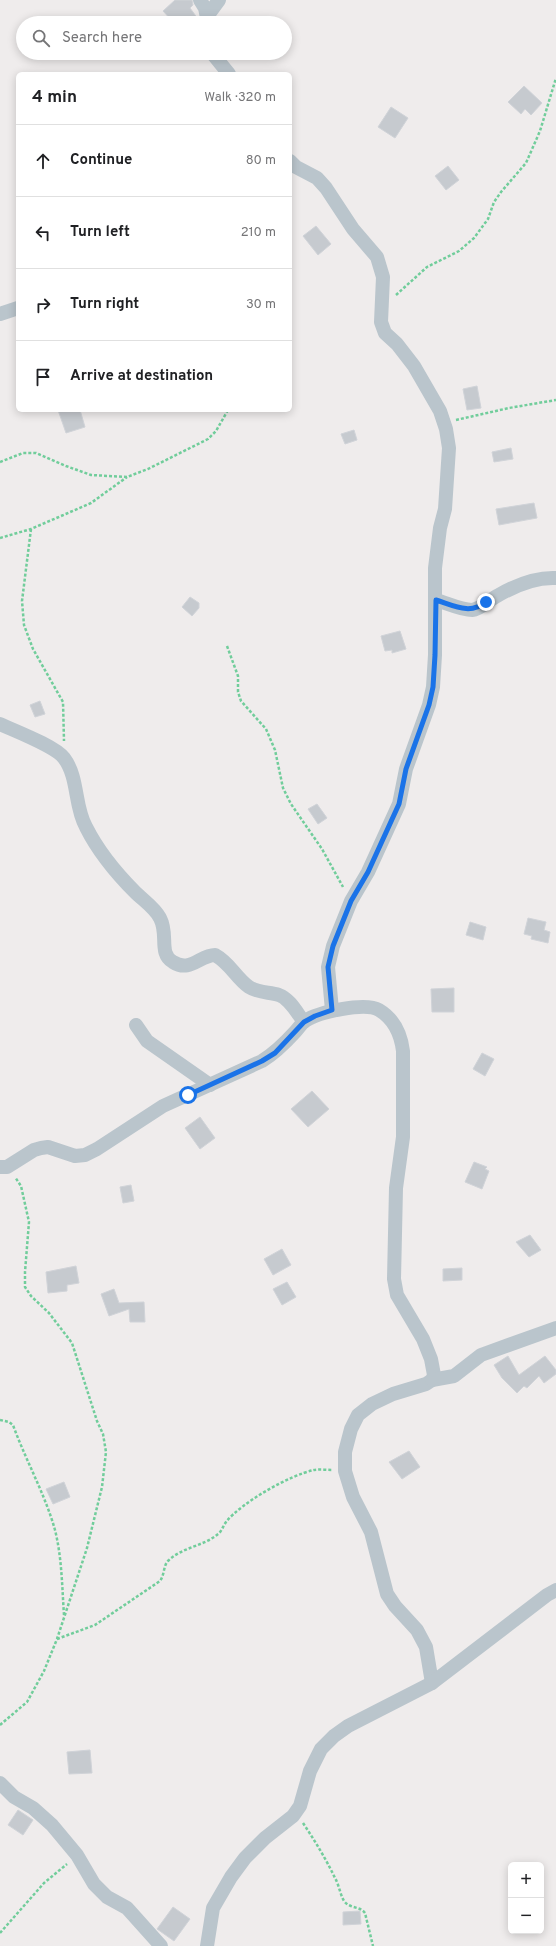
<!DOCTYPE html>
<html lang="en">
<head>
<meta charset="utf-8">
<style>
  :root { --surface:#fff; --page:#f6f6f6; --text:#202124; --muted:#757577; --line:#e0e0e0 }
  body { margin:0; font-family:Overpass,sans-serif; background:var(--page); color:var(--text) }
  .controls { position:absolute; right:12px; bottom:12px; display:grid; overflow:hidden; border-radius:6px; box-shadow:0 2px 10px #0003 }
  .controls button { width:36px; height:36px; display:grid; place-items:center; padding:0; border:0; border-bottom:1px solid var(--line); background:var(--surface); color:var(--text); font:20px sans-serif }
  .stop { position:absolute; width:12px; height:12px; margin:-9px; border:3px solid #1a73e8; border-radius:50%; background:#fff }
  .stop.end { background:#1a73e8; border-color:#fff; box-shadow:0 1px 4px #0008 }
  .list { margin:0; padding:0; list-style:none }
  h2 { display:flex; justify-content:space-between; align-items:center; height:52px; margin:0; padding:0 16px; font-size:17px }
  h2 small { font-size:13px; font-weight:400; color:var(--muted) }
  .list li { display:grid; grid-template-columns:26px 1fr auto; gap:12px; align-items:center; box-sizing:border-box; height:72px; padding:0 16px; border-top:1px solid var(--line) }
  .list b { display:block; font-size:15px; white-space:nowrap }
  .list em { font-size:13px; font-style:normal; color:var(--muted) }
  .icon { flex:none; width:22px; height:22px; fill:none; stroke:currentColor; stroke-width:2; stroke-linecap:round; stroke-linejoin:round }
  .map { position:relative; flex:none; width:556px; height:1946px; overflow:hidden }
  .search { position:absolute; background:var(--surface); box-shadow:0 2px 10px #0003; left:16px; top:16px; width:276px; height:44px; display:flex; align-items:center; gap:10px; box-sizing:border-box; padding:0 14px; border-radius:22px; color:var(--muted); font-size:15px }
  .panel { position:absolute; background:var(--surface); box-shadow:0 2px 10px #0003; left:16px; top:72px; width:276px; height:340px; border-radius:6px }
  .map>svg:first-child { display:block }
  .building { fill:#c6cacf; stroke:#d0d3d8 }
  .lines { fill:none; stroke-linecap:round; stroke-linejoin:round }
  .path { stroke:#71cd9b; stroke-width:2.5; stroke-dasharray:3 2; stroke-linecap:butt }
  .street { stroke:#bac5cc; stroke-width:14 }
  .route { stroke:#1a73e8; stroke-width:5 }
</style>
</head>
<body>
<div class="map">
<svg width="556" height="1946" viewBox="0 0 556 1946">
  <rect width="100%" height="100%" fill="#efecec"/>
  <g class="building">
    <path d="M175,0H192L193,5L190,8L198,19L194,23H174L163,11Z"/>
    <path d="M524,86L542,103L531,115L525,109L521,114L508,102Z"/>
    <path d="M391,107L408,118L395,138L378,127Z"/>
    <path d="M448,166L459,180L446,190L435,176Z"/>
    <path d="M316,226L331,244L318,255L303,236Z"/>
    <path d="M477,386L481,408L467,410L463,389Z"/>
    <path d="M58,410H80L85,427L66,433Z"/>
    <path d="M354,430L357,440L345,444L341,434Z"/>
    <path d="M511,448L513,459L494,462L492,452Z"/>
    <path d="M534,503L537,518L499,525L496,509Z"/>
    <path d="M190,597L199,603V608L192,616L182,607Z"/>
    <path d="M400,631L406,649L392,653V650L385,651L381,636Z"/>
    <path d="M40,701L45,714L35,717L30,705Z"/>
    <path d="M317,804L327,818L318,824L308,809Z"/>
    <path d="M528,918L546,922L544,930L550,932L548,943L531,939L532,936L524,934Z"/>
    <path d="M470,922L486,927L483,940L466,935Z"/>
    <path d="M454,988V1012H432L431,989Z"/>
    <path d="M482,1053L494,1059L485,1076L473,1069Z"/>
    <path d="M312,1091L329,1109L308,1127L291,1109Z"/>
    <path d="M200,1117L215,1138L200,1149L185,1128Z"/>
    <path d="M474,1162L487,1167L485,1169L489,1171L482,1189L465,1182Z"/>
    <path d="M131,1185L134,1201L123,1203L120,1187Z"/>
    <path d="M530,1235L541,1250L529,1257L516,1242Z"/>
    <path d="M282,1249L291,1265L273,1275L264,1259Z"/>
    <path d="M76,1266L79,1283L67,1285V1291L48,1293L46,1272Z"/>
    <path d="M462,1268V1280L443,1281V1269Z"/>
    <path d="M287,1282L296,1297L282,1305L273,1289Z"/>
    <path d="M114,1289L119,1303L144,1302L145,1322H130L129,1309L109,1316L101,1294Z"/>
    <path d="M508,1356L519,1375L545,1356L556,1370V1374L544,1383L539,1376L527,1388L524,1386L517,1393L502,1378L494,1365Z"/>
    <path d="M409,1451L420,1467L402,1479L389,1462Z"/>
    <path d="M64,1482L70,1497L53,1504L46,1489Z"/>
    <path d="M90,1750L92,1773L69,1774L67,1752Z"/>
    <path d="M18,1810L33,1820L23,1835L8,1825Z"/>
    <path d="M173,1907L190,1919L174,1941L157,1929Z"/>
    <path d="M360,1911L361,1924L343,1925V1912Z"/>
  </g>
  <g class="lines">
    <g class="path">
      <path d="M396,295L427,267L459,251L474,238L488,219L494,202L501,192L526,163L540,131L556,78"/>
      <path d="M456,420L509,408L556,400"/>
      <path d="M0,462L23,453H36L66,466L91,475L127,477L148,469L208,439L216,431L228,410"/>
      <path d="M31,529L22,601L24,625L33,649L63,702L64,741"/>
      <path d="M0,538L31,529L91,503L127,477"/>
      <path d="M227,646L238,676V692L241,701L266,729L275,750L283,788L291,804L322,849L343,887"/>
      <path d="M0,1420L9,1422L13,1425C26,1461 45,1494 55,1530C62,1558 62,1587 64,1615"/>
      <path d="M57,1639L95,1625L160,1581C165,1574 163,1565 169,1560C183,1547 204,1546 218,1534C222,1531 223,1526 226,1522C242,1502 290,1475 314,1470C320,1469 327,1470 333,1470"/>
      <path d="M0,1725L27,1702L44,1671L57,1639L87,1548L102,1487L106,1452L103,1434L97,1421L72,1343L49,1313L31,1296L25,1287V1272L29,1222L21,1186L15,1177"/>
      <path d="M303,1823C315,1841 326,1859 335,1878C339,1885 340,1894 344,1901C350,1909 360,1906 365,1913L373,1946"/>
      <path d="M0,1933L44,1883L67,1864"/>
    </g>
    <g class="street">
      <path d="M200,0L205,8L208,23"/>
      <path d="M208,15L219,0"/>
      <path d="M212,53L229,74"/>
      <path d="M290,161L296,167L317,178L326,188L353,229L377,257L383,277L381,322L385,333L397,344L414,366L440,411L446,429L449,448L445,509L440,528L435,568V655L433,687L429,705L406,769L399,804L368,872L351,901L333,946L328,967L332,1010"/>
      <path d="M0,314L18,308"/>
      <path d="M436,600C447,603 461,610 472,610C481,609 489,600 497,596C514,586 536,577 556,578"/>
      <path d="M0,724C15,731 55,746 64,758C79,778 74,806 86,827C98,851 116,873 135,892C143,900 155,908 160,918C169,935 158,953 173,962C190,973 200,955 215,955C230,963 236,978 249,987C258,993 269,992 279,995C290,999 297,1013 304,1022"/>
      <path d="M136,1025L147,1041L210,1085"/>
      <path d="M0,1167H7L34,1150L41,1148L48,1147L75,1156L85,1155L97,1149L163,1106L262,1061C275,1053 285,1043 295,1032C298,1029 301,1024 305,1021C318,1012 365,1002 379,1010C394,1019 401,1035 403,1051V1137L396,1188L394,1279L397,1295L423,1339L431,1359L434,1375L432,1380L426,1384L393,1394L372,1404L358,1415L351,1429L345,1452V1471L353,1497L371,1532L387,1594L395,1606L417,1630L426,1647L432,1683"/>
      <path d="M432,1380L454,1376L481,1355L556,1328"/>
      <path d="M0,1783L14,1797L33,1808L52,1825L77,1855L94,1884L107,1897L127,1908L161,1946"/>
      <path d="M207,1946L213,1908L231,1877L245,1858L265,1838L293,1816L300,1806L310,1771L321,1749L334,1736L348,1726L432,1683L547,1595L556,1590"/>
    </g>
  </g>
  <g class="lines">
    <path class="route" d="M188,1095L262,1061L275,1053L304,1022L315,1016L332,1010L328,967L333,946L351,901L368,872L399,804L406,769L429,705L433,687L435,655L436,600C455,606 470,615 486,602"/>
  </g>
</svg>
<div class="controls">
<button>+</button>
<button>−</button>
</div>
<div class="stop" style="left:188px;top:1095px"></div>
<div class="stop end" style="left:486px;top:602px"></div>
<div class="search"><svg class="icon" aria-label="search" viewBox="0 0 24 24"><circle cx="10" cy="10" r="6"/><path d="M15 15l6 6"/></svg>Search here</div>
<section class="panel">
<h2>4 min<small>Walk · 320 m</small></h2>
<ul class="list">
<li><svg class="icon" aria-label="ahead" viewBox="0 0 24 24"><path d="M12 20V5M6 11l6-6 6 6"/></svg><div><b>Continue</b></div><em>80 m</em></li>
<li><svg class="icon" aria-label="left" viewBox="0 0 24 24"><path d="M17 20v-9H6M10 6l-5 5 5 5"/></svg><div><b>Turn left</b></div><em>210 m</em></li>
<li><svg class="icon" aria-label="right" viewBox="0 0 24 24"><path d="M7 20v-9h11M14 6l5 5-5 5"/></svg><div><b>Turn right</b></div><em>30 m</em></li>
<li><svg class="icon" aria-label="arrive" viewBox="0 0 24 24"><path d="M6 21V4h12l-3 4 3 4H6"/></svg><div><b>Arrive at destination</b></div></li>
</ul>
</section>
</div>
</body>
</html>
